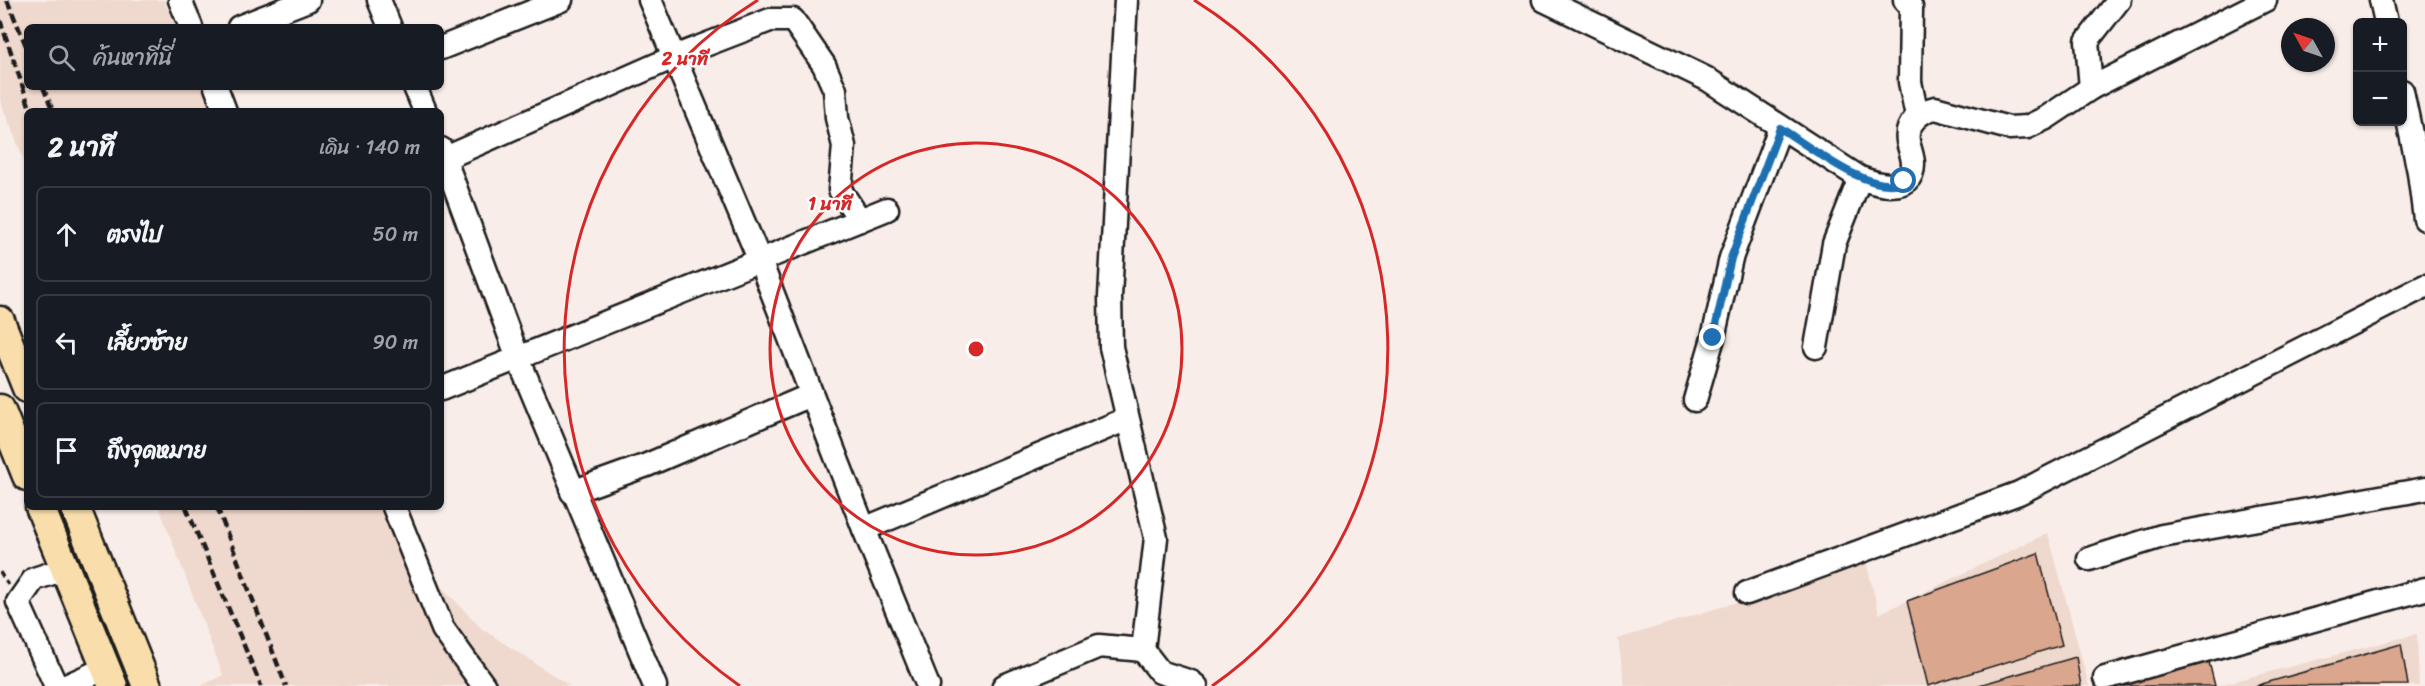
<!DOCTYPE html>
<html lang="th">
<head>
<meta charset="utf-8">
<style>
  :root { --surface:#171b24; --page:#20242c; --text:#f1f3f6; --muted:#9ea1a6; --line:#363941 }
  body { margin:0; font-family:Sriracha,"Playpen Sans Thai",sans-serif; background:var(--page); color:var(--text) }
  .controls { position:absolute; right:18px; top:18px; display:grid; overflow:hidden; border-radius:9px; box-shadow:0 2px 4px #0004 }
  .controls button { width:54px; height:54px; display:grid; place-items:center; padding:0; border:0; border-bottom:2px solid var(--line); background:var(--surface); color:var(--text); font:30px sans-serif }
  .compass { position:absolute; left:2281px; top:18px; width:54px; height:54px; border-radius:50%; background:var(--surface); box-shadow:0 2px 4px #0004; rotate:310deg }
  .stop { position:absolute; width:18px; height:18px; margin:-14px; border:4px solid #1f6fb2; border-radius:50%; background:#fff }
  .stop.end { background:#1f6fb2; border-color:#fff; box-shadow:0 2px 6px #0008 }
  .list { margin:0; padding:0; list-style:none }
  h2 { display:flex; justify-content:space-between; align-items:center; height:78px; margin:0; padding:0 24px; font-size:26px }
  h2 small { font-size:20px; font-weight:400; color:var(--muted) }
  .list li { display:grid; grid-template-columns:39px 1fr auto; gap:18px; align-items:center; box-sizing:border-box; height:96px; margin:0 12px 12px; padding:0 12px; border:2px solid var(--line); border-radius:9px }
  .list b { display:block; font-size:22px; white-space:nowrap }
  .list em { font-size:20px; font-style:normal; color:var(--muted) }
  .icon { flex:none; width:33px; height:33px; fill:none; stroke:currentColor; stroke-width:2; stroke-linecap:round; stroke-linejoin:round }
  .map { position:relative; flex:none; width:2425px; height:686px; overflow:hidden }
  .search { position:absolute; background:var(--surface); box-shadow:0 2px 4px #0004; left:24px; top:24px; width:420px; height:66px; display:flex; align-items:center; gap:15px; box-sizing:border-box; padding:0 21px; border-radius:9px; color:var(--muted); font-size:22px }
  .panel { position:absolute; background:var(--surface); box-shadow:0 2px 4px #0004; left:24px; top:108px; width:420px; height:402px; border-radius:9px }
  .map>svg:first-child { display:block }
  .built { fill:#efd8cd }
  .building { fill:#daa68e; stroke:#1c1c1c; stroke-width:1.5 }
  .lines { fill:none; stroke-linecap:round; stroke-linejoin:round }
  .minor-casing { stroke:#1c1c1c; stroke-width:27 }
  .major-casing { stroke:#1c1c1c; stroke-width:33 }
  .path { stroke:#1c1c1c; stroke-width:3; stroke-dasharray:6 4.5; stroke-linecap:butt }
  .minor { stroke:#fff; stroke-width:22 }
  .major { stroke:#f9deab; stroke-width:28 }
  .rail { stroke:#1c1c1c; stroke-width:4.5; stroke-dasharray:9 4.5; stroke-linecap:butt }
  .route { stroke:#1f6fb2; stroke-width:8 }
  .ring { fill:none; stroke:#d62828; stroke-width:3 }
  .centre { fill:#d62828; stroke:#fff; stroke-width:3 }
  .ring-label { font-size:18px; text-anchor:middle; font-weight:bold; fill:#d62828; stroke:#fff; stroke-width:4.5; stroke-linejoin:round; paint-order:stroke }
</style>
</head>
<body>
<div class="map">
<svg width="2425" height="686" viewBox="0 0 2425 686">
  <rect width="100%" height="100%" fill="#f8ede8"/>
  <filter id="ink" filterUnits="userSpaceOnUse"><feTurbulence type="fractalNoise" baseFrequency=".0167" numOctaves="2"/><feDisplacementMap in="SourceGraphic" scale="12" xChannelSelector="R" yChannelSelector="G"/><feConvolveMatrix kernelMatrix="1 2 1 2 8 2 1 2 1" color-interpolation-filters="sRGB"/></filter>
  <g filter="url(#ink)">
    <g class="built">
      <path d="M0,0H164L176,27H27V87H203L214,111H27V168L0,100Z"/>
      <path d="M159,507H391L415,559L482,629L570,686H201L223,675Z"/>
      <path d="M2048,533L2089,686H1625L1618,639L1866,562L1879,614Z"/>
      <path d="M2417,634L2419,686H2216Z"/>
    </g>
    <g class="building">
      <path d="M2038,553L2062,645L1928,686L1907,601Z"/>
      <path d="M2401,644L2408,685L2255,686Z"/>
      <path d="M2076,657L2081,686H1976Z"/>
      <path d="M2209,662L2215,686H2117Z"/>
    </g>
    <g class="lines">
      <g class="minor-casing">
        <g id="minor">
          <path d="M180,0L191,27"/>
          <path d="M379,0L390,27"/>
          <path d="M650,0L760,261L864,529L928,686"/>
          <path d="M1544,0L1707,79L1860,178C1876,184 1913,195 1913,164C1913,156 1909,148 1908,141C1905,124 1920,111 1935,108L2009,128L2027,127L2046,118L2091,88L2265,0"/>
          <path d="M1905,0L1911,7L1910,82L1917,116"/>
          <path d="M2381,0L2386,22"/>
          <path d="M239,27L308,0"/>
          <path d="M441,48L561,0"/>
          <path d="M216,87L225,111"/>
          <path d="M415,87L425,111"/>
          <path d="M2091,88L2087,41L2119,0"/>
          <path d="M2402,91L2419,172L2425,219"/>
          <path d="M441,149L518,358L655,686"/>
          <path d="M441,160L674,57L770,20H793L824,65L835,90L837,118L844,146L840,190L860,220"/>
          <path d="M1816,347L1834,244L1860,178"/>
          <path d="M441,389L887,209"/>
          <path d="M1695,400L1713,338L1731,258L1780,128"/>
          <path d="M572,492L647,465L811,395"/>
          <path d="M394,507L443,629L484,686"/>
          <path d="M864,529L1127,419"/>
          <path d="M2089,559L2162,536L2425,489"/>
          <path d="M1747,593L2019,493L2425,286"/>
          <path d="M1143,650L1160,672L1191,682L1196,686"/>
          <path d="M2105,678L2425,589"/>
          <path d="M56,686L18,602L34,579L65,569"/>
          <path d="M66,686L106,668"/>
          <path d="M1004,686L1099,646L1143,650L1156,538L1111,347L1110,297L1126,0"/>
        </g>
      </g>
      <g class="major-casing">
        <g id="major">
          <path d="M0,321L27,388"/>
          <path d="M0,409L27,476"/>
          <path d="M40,507L113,686"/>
          <path d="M75,507L147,686"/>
        </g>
      </g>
      <path class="path" d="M0,572L8,585"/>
      <use href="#minor" class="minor"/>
      <use href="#major" class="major"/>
      <g class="rail">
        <path d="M7,0L27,48"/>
        <path d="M0,20L31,111"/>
        <path d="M43,87L53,111"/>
        <path d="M186,507L261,686"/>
        <path d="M217,507L286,686"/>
      </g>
    </g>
  </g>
  <g class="lines" filter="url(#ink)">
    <path class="route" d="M1713,338L1731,258L1780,128C1808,145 1873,198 1904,181"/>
  </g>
  <g class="ring">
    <circle cx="976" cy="349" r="206"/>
    <path d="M740 686A411 411 0 0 1 758 0M1194 0A411 411 0 0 1 1212 686"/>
  </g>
  <circle cx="976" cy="349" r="9" class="centre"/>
  <g class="ring-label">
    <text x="685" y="65">2 นาที</text>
    <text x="830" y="210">1 นาที</text>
  </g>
</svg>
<div class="controls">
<button>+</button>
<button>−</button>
</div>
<svg class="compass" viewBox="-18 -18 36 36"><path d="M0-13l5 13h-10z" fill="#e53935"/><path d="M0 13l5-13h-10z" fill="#9ea1a6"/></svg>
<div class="stop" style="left:1904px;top:181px"></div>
<div class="stop end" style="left:1713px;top:338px"></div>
<div class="search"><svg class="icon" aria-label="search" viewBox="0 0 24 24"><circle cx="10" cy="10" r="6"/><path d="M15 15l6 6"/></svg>ค้นหาที่นี่</div>
<section class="panel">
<h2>2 นาที<small>เดิน · 140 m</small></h2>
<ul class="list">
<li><svg class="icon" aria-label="ahead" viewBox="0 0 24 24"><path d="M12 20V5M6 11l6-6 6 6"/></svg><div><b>ตรงไป</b></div><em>50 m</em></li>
<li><svg class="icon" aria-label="left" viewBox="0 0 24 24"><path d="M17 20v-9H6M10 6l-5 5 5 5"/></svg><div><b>เลี้ยวซ้าย</b></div><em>90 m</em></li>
<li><svg class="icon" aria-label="arrive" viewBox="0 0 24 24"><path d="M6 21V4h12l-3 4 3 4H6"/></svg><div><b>ถึงจุดหมาย</b></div></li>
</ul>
</section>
</div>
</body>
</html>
